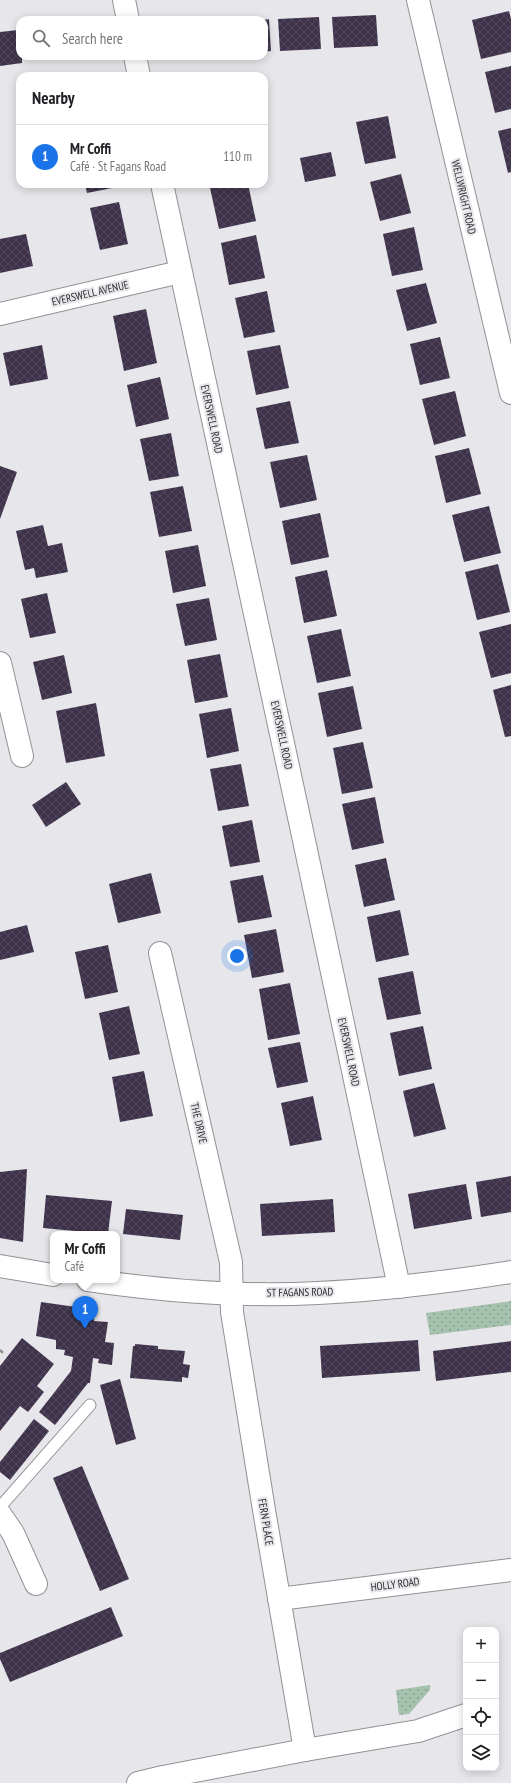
<!DOCTYPE html>
<html lang="en">
<head>
<meta charset="utf-8">
<style>
  :root { --surface:#fff; --page:#f6f6f6; --text:#202124; --muted:#757577; --line:#e0e0e0; --accent:#1a73e8 }
  body { margin:0; font-family:"PT Sans Narrow",sans-serif; background:var(--page); color:var(--text) }
  .controls { position:absolute; right:12px; bottom:12px; display:grid; overflow:hidden; border-radius:8px; box-shadow:0 2px 10px #0003 }
  .controls button { width:36px; height:36px; display:grid; place-items:center; padding:0; border:0; border-bottom:1px solid var(--line); background:var(--surface); color:var(--text); font:20px sans-serif }
  .you { position:absolute; left:237px; top:956px; width:14px; height:14px; margin:-10px; border:3px solid #fff; border-radius:50%; background:#1a73e8; box-shadow:0 0 0 6px #1a73e833 }
  .badge { display:grid; place-items:center; width:26px; height:26px; border-radius:50%; background:var(--accent); color:#fff; font-size:13px; font-weight:700 }
  .pin { position:absolute; translate:-50% -33px; filter:drop-shadow(0 1px 2px #0008) }
  .pin::after { content:''; position:absolute; top:21px; width:14px; height:12px; background:inherit; clip-path:polygon(0 0,100% 0,50% 100%) }
  .popup { position:absolute; left:50px; top:1231px; width:70px; height:52px; box-sizing:border-box; display:grid; place-content:center; border-radius:8px; background:var(--surface); filter:drop-shadow(0 1px 3px #0005); font-size:13px; white-space:nowrap; color:var(--muted) }
  .popup b { font-size:15px; color:var(--text) }
  .popup::after { content:''; position:absolute; left:50%; top:100%; margin-left:-8px; border:8px solid transparent; border-top-color:var(--surface) }
  .list { margin:0; padding:0; list-style:none }
  h2 { display:flex; justify-content:space-between; align-items:center; height:52px; margin:0; padding:0 16px; font-size:17px }
  h2 small { font-size:13px; font-weight:400; color:var(--muted) }
  .list li { display:grid; grid-template-columns:26px 1fr auto; gap:12px; align-items:center; box-sizing:border-box; height:64px; padding:0 16px; border-top:1px solid var(--line) }
  .list b { display:block; font-size:15px; white-space:nowrap }
  .list p { margin:0; font-size:13px; white-space:nowrap; color:var(--muted) }
  .list em { font-size:13px; font-style:normal; color:var(--muted) }
  .icon { flex:none; width:22px; height:22px; fill:none; stroke:currentColor; stroke-width:2; stroke-linecap:round; stroke-linejoin:round }
  .map { position:relative; flex:none; width:511px; height:1783px; overflow:hidden }
  .search { position:absolute; background:var(--surface); box-shadow:0 2px 10px #0003; left:16px; top:16px; width:252px; height:44px; display:flex; align-items:center; gap:10px; box-sizing:border-box; padding:0 14px; border-radius:12px; color:var(--muted); font-size:15px }
  .panel { position:absolute; background:var(--surface); box-shadow:0 2px 10px #0003; left:16px; top:72px; width:252px; height:116px; border-radius:12px }
  .map>svg:first-child { display:block }
  .grass { fill:url(#grass-dots) }
  .building { fill:url(#building-cross-hatch) }
  .lines { fill:none; stroke-linecap:round; stroke-linejoin:round }
  .lane-casing { stroke:#939195; stroke-width:13 }
  .street-casing { stroke:#939195; stroke-width:24 }
  .secondary-casing { stroke:#939195; stroke-width:24 }
  .path { stroke:#8d8c8f; stroke-width:2.5; stroke-dasharray:4 2; stroke-linecap:butt }
  .lane { stroke:#fff; stroke-width:11 }
  .street { stroke:#fff; stroke-width:22 }
  .secondary { stroke:#fff; stroke-width:22 }
  .labels { text-anchor:middle; dominant-baseline:central; stroke-width:4; stroke-linejoin:round; paint-order:stroke }
  .street-label { font-size:11px; fill:#2c2b2d; stroke:#e7e6ea }
</style>
</head>
<body>
<div class="map">
<svg width="511" height="1783" viewBox="0 0 511 1783">
  <defs>
    <pattern id="grass-dots" width="8" height="8" patternUnits="userSpaceOnUse"><rect width="8" height="8" fill="#a5c2af"/><path d="M2 2h.1M6 6h.1" fill="none" stroke="#879e8f" stroke-width="1.8" stroke-linecap="round"/></pattern>
    <pattern id="building-cross-hatch" width="8" height="8" patternUnits="userSpaceOnUse"><rect width="8" height="8" fill="#3e334b"/><path d="M0 0l8 8M0 8l8-8" fill="none" stroke="#52485d"/></pattern>
  </defs>
  <rect width="100%" height="100%" fill="#e7e6ea"/>
  <g class="grass">
    <path d="M511,1301V1325L430,1335L426,1313Z"/>
    <path d="M430,1685V1690L409,1714L399,1715L396,1690Z"/>
  </g>
  <g class="building">
    <path d="M509,11L511,19V52L481,59L472,20Z"/>
    <path d="M376,15L378,46L334,48L332,17Z"/>
    <path d="M319,17L321,49L280,51L278,19Z"/>
    <path d="M269,19L271,51L264,52V20Z"/>
    <path d="M18,30L20,56H22V63L0,66V32Z"/>
    <path d="M35,56H73V57L35,60Z"/>
    <path d="M511,66V109L495,113L485,72Z"/>
    <path d="M388,116L396,158L365,164L356,122Z"/>
    <path d="M511,128V172L508,173L498,131Z"/>
    <path d="M331,152L336,176L305,182L300,158Z"/>
    <path d="M401,174L411,213L380,221L370,182Z"/>
    <path d="M85,184H116L117,187L87,193Z"/>
    <path d="M229,184H248L256,221L219,229L210,188Z"/>
    <path d="M119,202L128,244L100,250L90,208Z"/>
    <path d="M414,227L423,270L392,276L383,234Z"/>
    <path d="M26,234L33,266L0,273V239Z"/>
    <path d="M256,235L265,278L229,285L221,243Z"/>
    <path d="M426,283L437,323L407,331L396,290Z"/>
    <path d="M267,291L275,332L244,338L235,298Z"/>
    <path d="M146,309L157,363L124,371L113,316Z"/>
    <path d="M440,337L450,378L420,385L410,344Z"/>
    <path d="M42,345L48,379L10,386L3,353Z"/>
    <path d="M280,345L289,388L256,395L247,351Z"/>
    <path d="M160,377L169,419L136,427L127,385Z"/>
    <path d="M455,391L466,436L434,445L422,399Z"/>
    <path d="M290,401L299,443L265,449L256,408Z"/>
    <path d="M171,433L179,476L149,481L140,439Z"/>
    <path d="M469,448L481,494L446,503L435,456Z"/>
    <path d="M307,455L317,500L280,508L270,462Z"/>
    <path d="M0,466L17,472L0,519Z"/>
    <path d="M183,486L192,531L159,537L150,492Z"/>
    <path d="M489,506L501,553L464,562L452,515Z"/>
    <path d="M320,513L329,557L291,565L282,521Z"/>
    <path d="M43,525L48,546L62,543L68,572L36,578L34,568L25,570L16,531Z"/>
    <path d="M198,545L206,586L173,593L165,551Z"/>
    <path d="M498,564L510,612L477,620L465,572Z"/>
    <path d="M327,570L337,616L304,623L295,577Z"/>
    <path d="M47,593L56,633L30,638L21,599Z"/>
    <path d="M209,598L217,640L185,646L176,604Z"/>
    <path d="M511,624V673L491,678L479,632Z"/>
    <path d="M341,629L351,676L317,683L307,636Z"/>
    <path d="M220,654L228,697L195,703L187,660Z"/>
    <path d="M64,655L72,693L42,700L33,662Z"/>
    <path d="M511,685V736L505,737L493,690Z"/>
    <path d="M353,686L362,729L327,737L318,693Z"/>
    <path d="M96,703L105,756L66,763L56,711Z"/>
    <path d="M231,708L239,751L207,758L199,714Z"/>
    <path d="M363,742L373,788L342,794L333,748Z"/>
    <path d="M241,764L249,806L218,811L210,769Z"/>
    <path d="M66,782L81,804L46,827L32,805Z"/>
    <path d="M375,797L384,843L352,850L342,804Z"/>
    <path d="M252,820L260,862L230,867L222,826Z"/>
    <path d="M386,858L395,900L364,907L355,865Z"/>
    <path d="M151,873L161,913L118,923L109,884Z"/>
    <path d="M263,875L272,917L238,923L230,881Z"/>
    <path d="M400,910L409,955L376,962L367,917Z"/>
    <path d="M27,925L34,952L0,960V932Z"/>
    <path d="M276,929L284,972L252,978L244,935Z"/>
    <path d="M108,945L118,992L85,999L75,952Z"/>
    <path d="M413,971L421,1014L387,1020L378,978Z"/>
    <path d="M290,983L300,1034L268,1040L259,989Z"/>
    <path d="M129,1006L140,1054L109,1060L99,1013Z"/>
    <path d="M423,1026L432,1069L399,1076L390,1033Z"/>
    <path d="M300,1042L308,1082L277,1088L268,1048Z"/>
    <path d="M144,1071L153,1116L120,1122L112,1077Z"/>
    <path d="M434,1083L446,1129L414,1137L403,1091Z"/>
    <path d="M313,1096L322,1140L290,1146L281,1103Z"/>
    <path d="M27,1169L23,1242L0,1238V1172Z"/>
    <path d="M511,1176V1212L481,1217L476,1182Z"/>
    <path d="M466,1184L472,1219L414,1229L408,1194Z"/>
    <path d="M46,1195L112,1201L108,1234L43,1228Z"/>
    <path d="M333,1199L335,1232L262,1236L260,1204Z"/>
    <path d="M126,1209L183,1215L180,1240L123,1234Z"/>
    <path d="M41,1302L76,1307V1313L94,1316V1321L108,1322L105,1342L114,1343L112,1365L98,1363L99,1359L93,1358L90,1383H88L55,1425L39,1412L71,1371L73,1357L64,1355L65,1350L56,1349V1340L36,1336Z"/>
    <path d="M22,1338L54,1364L37,1386L44,1392L28,1412L20,1406L0,1431V1366Z"/>
    <path d="M418,1340L420,1371L322,1378L320,1346Z"/>
    <path d="M511,1341V1372L436,1381L433,1351Z"/>
    <path d="M135,1344L158,1346V1349L185,1351L183,1364L190,1365L188,1378L182,1377V1382L130,1378L133,1346H135Z"/>
    <path d="M120,1379L136,1439L116,1445L100,1385Z"/>
    <path d="M34,1419L49,1431L10,1480L0,1472V1462Z"/>
    <path d="M82,1466L129,1579L100,1591L53,1478Z"/>
    <path d="M111,1607L123,1636L10,1682L0,1659V1653Z"/>
  </g>
  <g class="lines">
    <g class="lane-casing">
      <path id="lane" d="M0,1507L90,1405"/>
    </g>
    <g class="street-casing">
      <g id="street">
        <path d="M124,0L128,20"/>
        <path d="M418,0L511,393"/>
        <path d="M135,56L139,76"/>
        <path d="M162,184L302,831L399,1287"/>
        <path d="M0,314L180,272"/>
        <path d="M0,663L22,756"/>
        <path d="M160,953L231,1262L232,1312L264,1510L305,1750"/>
        <path d="M0,1514L13,1533L36,1584"/>
        <path d="M279,1599L511,1570"/>
        <path d="M138,1783L163,1777L305,1750L418,1731L466,1715"/>
      </g>
    </g>
    <g class="secondary-casing">
      <g id="secondary">
        <path d="M0,1266L53,1275"/>
        <path d="M88,1280C164,1291 242,1297 318,1293C383,1290 447,1282 511,1272"/>
      </g>
    </g>
    <path class="path" d="M0,1350L3,1353"/>
    <use href="#lane" class="lane"/>
    <use href="#street" class="street"/>
    <use href="#secondary" class="secondary"/>
  </g>
  <g class="labels">
    <g class="street-label">
      <text transform="translate(464 197) rotate(77)">WELLWRIGHT ROAD</text>
      <text transform="translate(90 293) rotate(-13)">EVERSWELL AVENUE</text>
      <text transform="translate(212 419) rotate(78)">EVERSWELL ROAD</text>
      <text transform="translate(282 735) rotate(78)">EVERSWELL ROAD</text>
      <text transform="translate(349 1052) rotate(78)">EVERSWELL ROAD</text>
      <text transform="translate(199 1123) rotate(77)">THE DRIVE</text>
      <text transform="translate(300 1292) rotate(-1)">ST FAGANS ROAD</text>
      <text transform="translate(266 1522) rotate(81)">FERN PLACE</text>
      <text transform="translate(395 1584) rotate(-7)">HOLLY ROAD</text>
    </g>
  </g>
</svg>
<div class="controls">
<button>+</button>
<button>−</button>
<button><svg class="icon" aria-label="locate" viewBox="0 0 24 24"><circle cx="12" cy="12" r="6"/><path d="M12 2v4M12 18v4M2 12h4M18 12h4"/></svg></button>
<button><svg class="icon" aria-label="layers" viewBox="0 0 24 24"><path d="M12 4l9 5-9 5-9-5zM3 14l9 5 9-5"/></svg></button>
</div>
<div class="you"></div>
<div class="pin badge" style="left:85px;top:1329px">1</div>
<div class="popup"><b>Mr Coffi</b>Café</div>
<div class="search"><svg class="icon" aria-label="search" viewBox="0 0 24 24"><circle cx="10" cy="10" r="6"/><path d="M15 15l6 6"/></svg>Search here</div>
<section class="panel">
<h2>Nearby<small></small></h2>
<ul class="list">
<li><span class="badge">1</span><div><b>Mr Coffi</b><p>Café · St Fagans Road</p></div><em>110 m</em></li>
</ul>
</section>
</div>
</body>
</html>
